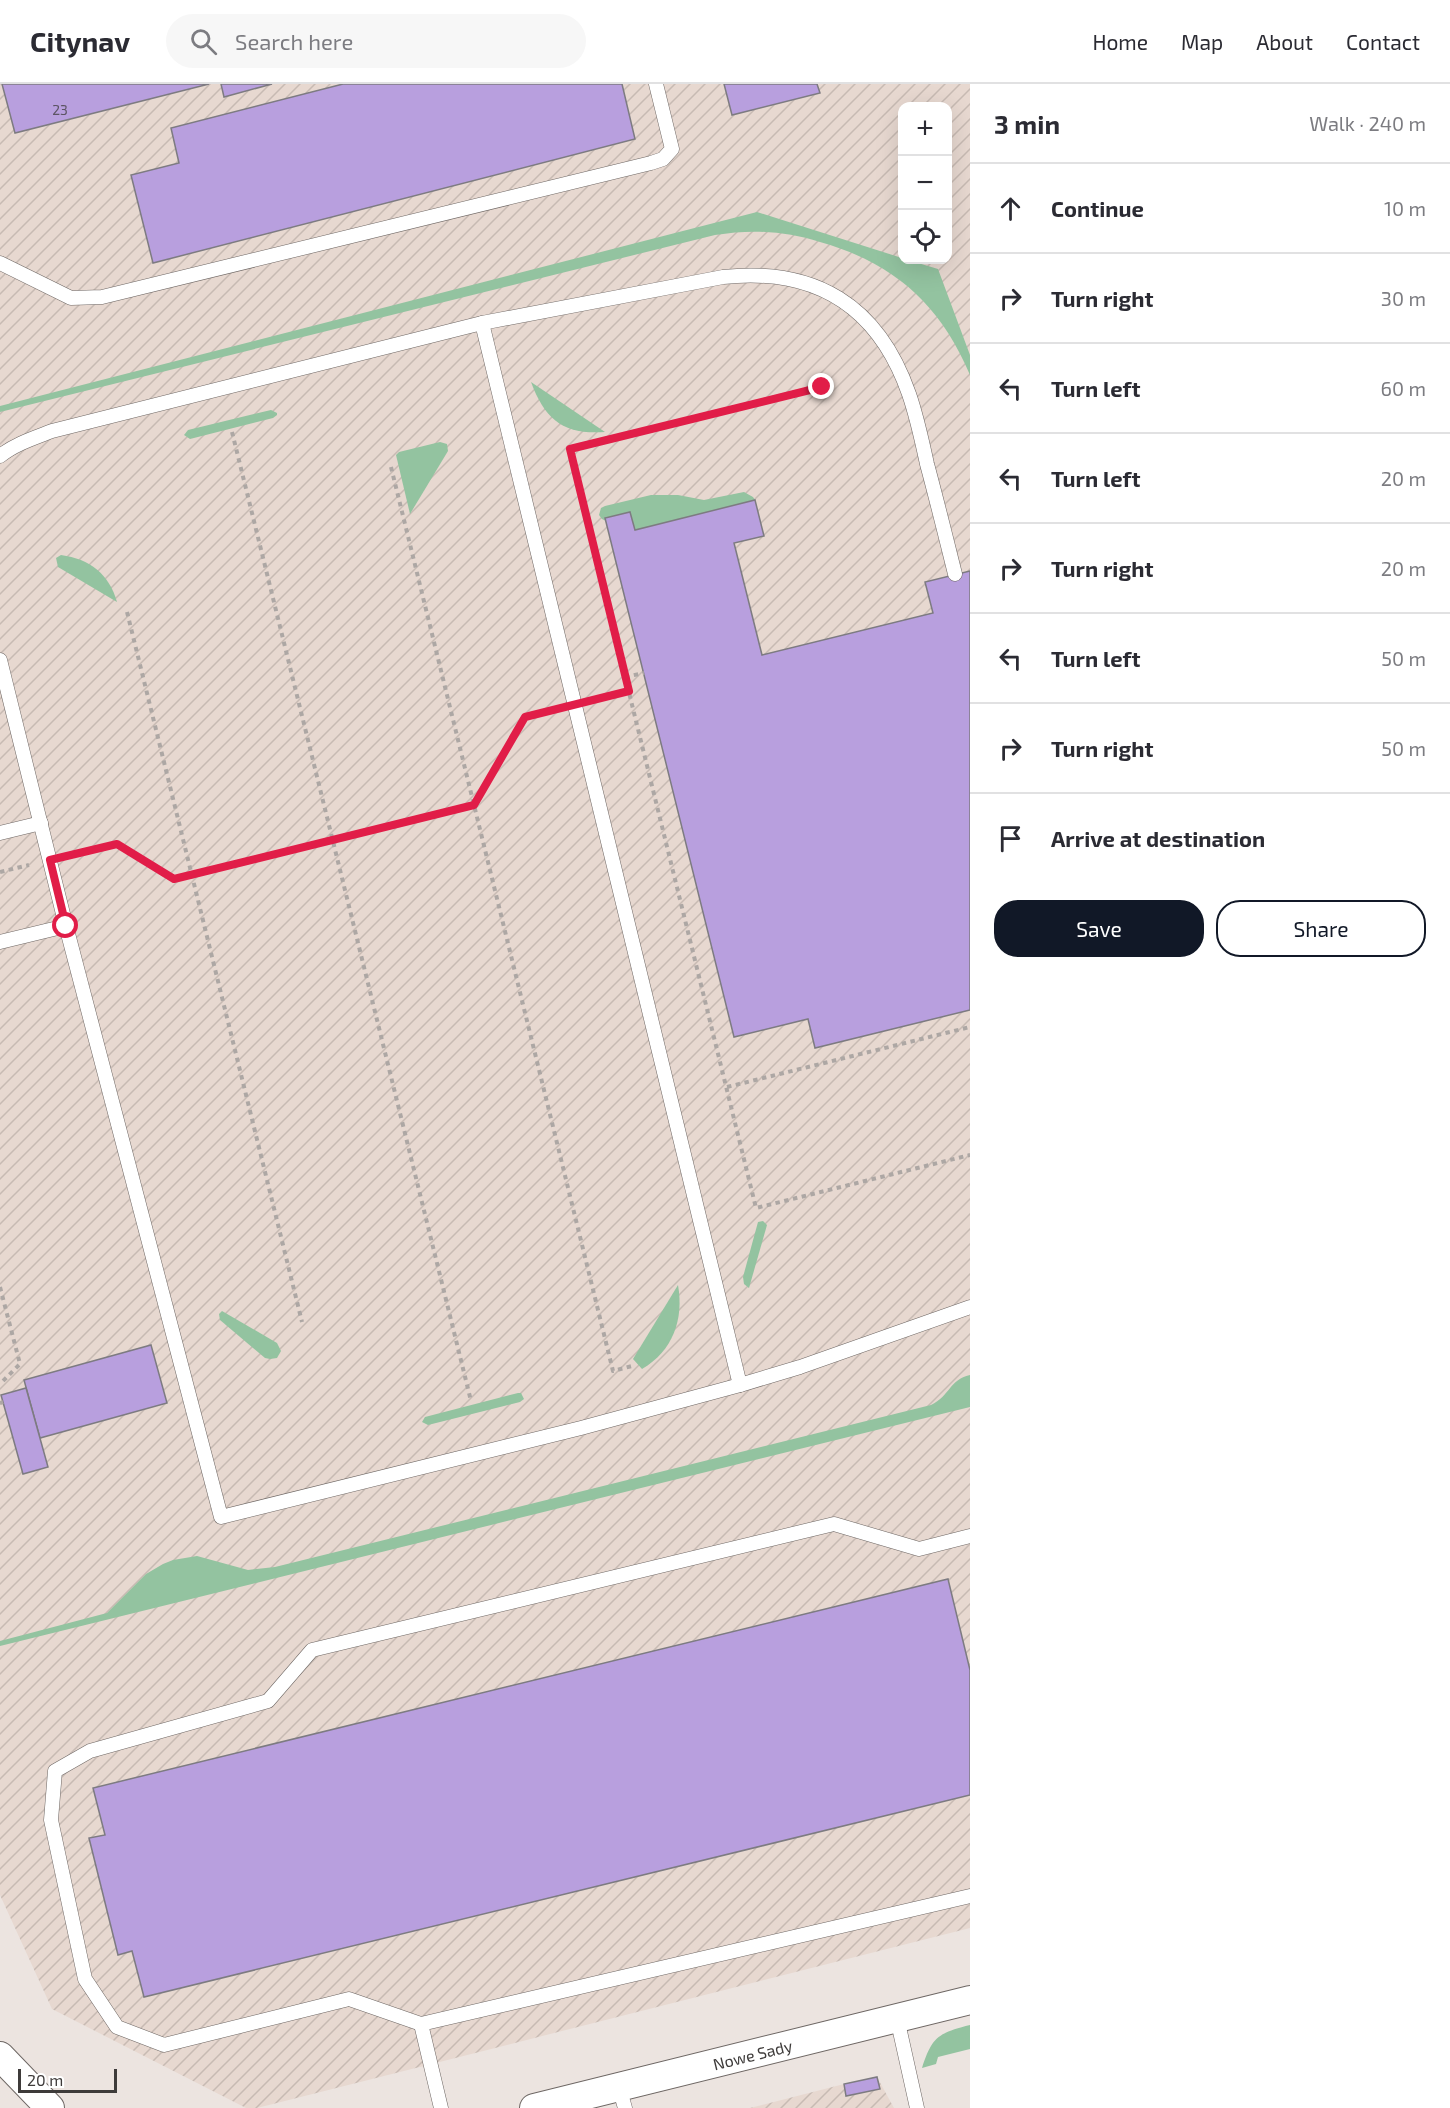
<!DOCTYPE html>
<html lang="en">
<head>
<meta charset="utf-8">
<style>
  :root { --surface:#fff; --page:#f7f7f7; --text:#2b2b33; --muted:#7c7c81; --line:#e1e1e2; --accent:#111827 }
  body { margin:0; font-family:"Exo 2",sans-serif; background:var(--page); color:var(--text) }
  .controls { position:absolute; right:18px; top:18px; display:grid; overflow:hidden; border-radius:12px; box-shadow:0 6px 24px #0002 }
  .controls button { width:54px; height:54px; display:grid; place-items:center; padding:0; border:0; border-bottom:2px solid var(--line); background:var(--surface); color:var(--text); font:30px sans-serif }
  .scale { position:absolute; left:18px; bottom:15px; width:99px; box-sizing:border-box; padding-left:6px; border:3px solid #3e3b3a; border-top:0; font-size:16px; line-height:21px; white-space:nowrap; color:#3e3b3a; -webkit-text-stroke:4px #fff; paint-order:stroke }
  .stop { position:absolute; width:18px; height:18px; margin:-14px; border:4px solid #e11d48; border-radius:50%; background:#fff }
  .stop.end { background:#e11d48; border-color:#fff; box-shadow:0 2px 6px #0008 }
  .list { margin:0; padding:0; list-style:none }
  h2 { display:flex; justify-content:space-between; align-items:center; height:78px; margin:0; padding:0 24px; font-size:26px }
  h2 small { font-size:20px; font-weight:400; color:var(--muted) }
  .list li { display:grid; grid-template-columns:39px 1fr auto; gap:18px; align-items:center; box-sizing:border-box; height:90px; padding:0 24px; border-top:2px solid var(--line) }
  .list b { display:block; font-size:22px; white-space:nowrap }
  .list em { font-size:20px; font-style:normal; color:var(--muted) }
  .actions { display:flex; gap:12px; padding:18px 24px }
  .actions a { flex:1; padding:14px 0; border:2px solid var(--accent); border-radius:24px; text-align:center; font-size:21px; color:var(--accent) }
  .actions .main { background:var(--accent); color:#fff }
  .icon { flex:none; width:33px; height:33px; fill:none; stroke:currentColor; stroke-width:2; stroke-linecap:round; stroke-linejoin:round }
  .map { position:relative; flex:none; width:970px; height:2024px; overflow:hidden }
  header { display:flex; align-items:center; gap:36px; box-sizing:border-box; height:84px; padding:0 30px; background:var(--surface); border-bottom:2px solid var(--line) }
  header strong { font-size:28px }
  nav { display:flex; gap:33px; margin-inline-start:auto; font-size:21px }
  .search { width:420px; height:54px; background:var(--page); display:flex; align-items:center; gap:15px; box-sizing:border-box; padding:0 21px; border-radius:33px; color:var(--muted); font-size:22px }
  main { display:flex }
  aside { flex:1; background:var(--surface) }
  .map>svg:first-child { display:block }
  .industrial { fill:url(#industrial-furrows); fill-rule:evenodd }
  .grass { fill:#93c3a0 }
  .building { fill:#b89fde; stroke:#7d7b81; stroke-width:1.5 }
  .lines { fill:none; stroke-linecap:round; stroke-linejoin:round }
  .service-casing { stroke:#6e6764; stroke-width:15 }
  .minor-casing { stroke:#6e6764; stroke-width:30 }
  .path { stroke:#ada7a4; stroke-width:4; stroke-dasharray:4.5 4.5; stroke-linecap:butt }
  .service { stroke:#fff; stroke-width:14 }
  .minor { stroke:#fff; stroke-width:28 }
  .route { stroke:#e11d48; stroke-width:8 }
  .labels { text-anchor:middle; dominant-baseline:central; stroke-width:4.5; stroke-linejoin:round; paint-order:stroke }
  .number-label { font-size:14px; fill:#5c5463 }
  .street-label { font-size:16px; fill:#3e3b3a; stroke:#fff }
</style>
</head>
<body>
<header>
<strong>Citynav</strong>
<div class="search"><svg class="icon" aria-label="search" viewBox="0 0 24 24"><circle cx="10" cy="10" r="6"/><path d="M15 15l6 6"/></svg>Search here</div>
<nav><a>Home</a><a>Map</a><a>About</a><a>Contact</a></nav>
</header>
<main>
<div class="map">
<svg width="970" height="2024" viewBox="0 0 970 2024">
  <defs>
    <pattern id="industrial-furrows" width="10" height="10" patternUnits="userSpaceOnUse" patternTransform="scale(1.5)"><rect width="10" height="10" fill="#e7d8d0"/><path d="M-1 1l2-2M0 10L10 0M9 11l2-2" fill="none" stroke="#c7bab3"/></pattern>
  </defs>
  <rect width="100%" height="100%" fill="#ece4e0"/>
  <g class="industrial">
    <path d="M0,0H970V1844L257,2024H246L52,1925L0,1811ZM902,22H948V176H902Z"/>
    <path d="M877,1993L894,2024H750L844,2000Z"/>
  </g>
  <g class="grass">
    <path d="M757,128L902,174V176H908L938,185L970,271V291C940,220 894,179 820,158C785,147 752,145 715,151L0,328V322Z"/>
    <path d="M531,298L605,348C564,351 545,336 531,298Z"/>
    <path d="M271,326L277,329V331L273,334L190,355L184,351L188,346Z"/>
    <path d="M440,358L447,360L448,367L410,430L396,371L399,368Z"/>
    <path d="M744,408L753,413L755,416L635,446L630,428L606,434V437L602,435L599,431L601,424L605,422L651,411H678L704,416Z"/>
    <path d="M61,471C90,475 109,490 117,518L58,483L56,474Z"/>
    <path d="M763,1137L767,1141L749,1204L744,1200L743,1193L758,1138Z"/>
    <path d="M678,1201C684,1235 673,1267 642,1285L633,1275Z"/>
    <path d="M222,1227L277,1259L281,1267L277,1274L270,1275L265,1274L220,1236L219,1230Z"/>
    <path d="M970,1291V1323L0,1562V1557L107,1529L146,1490L163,1480L173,1476L197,1472L248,1486L275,1483L931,1321C950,1312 949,1296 970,1291Z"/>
    <path d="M518,1309H521L524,1315L520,1318L428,1341L422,1338L425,1333Z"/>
    <path d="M970,1941V1965L938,1973L936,1980L922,1984C932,1953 938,1949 970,1941Z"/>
  </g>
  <g class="building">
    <path d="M2,0H209L15,49Z"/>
    <path d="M221,0H272L224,13Z"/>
    <path d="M343,0H622L635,55L153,179L131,91L179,79L171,44Z"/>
    <path d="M724,0H817L820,9L732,31Z"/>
    <path d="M755,416L764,452L734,459L762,571L933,529L925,498L970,487V926L815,964L808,935L734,953L605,434L630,428L635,446Z"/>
    <path d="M151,1261L167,1319L40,1354L24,1296Z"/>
    <path d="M26,1304L48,1383L23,1390L1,1311Z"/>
    <path d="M948,1495L970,1586V1711L144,1913L132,1867L118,1871L89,1754L105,1751L93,1704Z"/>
    <path d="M877,1993L880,2005L846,2012L844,2000Z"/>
  </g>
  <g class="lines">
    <g class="service-casing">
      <g id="service">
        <path d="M0,179L71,214L102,213L651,79L663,75L672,65L656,0"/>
        <path d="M482,239L740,1301"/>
        <path d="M0,372C15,360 34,354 52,347L482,239L723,193C815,183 878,221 909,310C917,333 922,357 927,380C937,417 946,454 955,490"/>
        <path d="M0,576L66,842L221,1433L581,1344L740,1301L800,1283L970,1223"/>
        <path d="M0,749L41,739"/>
        <path d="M0,858L66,842"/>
        <path d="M970,1452L919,1465L834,1440L312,1566L268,1617L90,1667L55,1687L51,1736L85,1895L117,1943L164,1961L349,1915L421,1940L970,1812"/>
        <path d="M897,1934L917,2024"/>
        <path d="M421,1940L441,2024"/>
        <path d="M619,2003L625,2024"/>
      </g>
    </g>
    <g class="minor-casing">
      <g id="minor">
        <path d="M0,1972L50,2024"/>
        <path id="s1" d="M534,2024L970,1916"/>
      </g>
    </g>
    <g class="path">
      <path d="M822,304L569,365L756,1124L970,1071"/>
      <path d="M232,348L471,1317"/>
      <path d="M391,383L613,1287L632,1282"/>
      <path d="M127,528L302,1238"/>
      <path d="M625,593L644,589"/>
      <path d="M598,615L629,607"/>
      <path d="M71,771L117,760L174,795L474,721L525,633L553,626"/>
      <path d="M0,788L29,781"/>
      <path d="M727,1003L970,943"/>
      <path d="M0,1203L20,1280L0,1300"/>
      <path d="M0,1319L3,1318"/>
    </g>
    <use href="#service" class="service"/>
    <use href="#minor" class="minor"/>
  </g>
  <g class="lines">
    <path class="route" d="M66,842L50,776L117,760L174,795L474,721L525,633L629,607L570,365L822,303"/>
  </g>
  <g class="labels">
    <g class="number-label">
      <text x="60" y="25">23</text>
    </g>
    <g class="street-label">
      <text stroke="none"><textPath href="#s1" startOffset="225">Nowe Sady</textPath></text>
    </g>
  </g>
</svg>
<div class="controls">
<button>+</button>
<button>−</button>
<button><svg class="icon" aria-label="locate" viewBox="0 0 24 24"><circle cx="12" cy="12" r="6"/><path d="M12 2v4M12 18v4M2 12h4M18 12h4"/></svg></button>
</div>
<div class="scale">20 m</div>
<div class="stop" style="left:66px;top:842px"></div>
<div class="stop end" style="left:822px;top:303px"></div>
</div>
<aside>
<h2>3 min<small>Walk · 240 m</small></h2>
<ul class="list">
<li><svg class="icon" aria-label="ahead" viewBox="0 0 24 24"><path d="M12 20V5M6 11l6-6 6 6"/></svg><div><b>Continue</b></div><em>10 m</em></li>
<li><svg class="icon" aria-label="right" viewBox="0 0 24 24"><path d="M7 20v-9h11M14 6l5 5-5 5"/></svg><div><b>Turn right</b></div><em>30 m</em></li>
<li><svg class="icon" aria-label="left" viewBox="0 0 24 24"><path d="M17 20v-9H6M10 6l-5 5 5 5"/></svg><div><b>Turn left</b></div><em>60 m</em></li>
<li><svg class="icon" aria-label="left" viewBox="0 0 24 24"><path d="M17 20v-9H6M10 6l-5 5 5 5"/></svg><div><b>Turn left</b></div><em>20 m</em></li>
<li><svg class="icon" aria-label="right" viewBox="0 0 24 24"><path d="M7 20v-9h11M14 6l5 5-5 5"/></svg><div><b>Turn right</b></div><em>20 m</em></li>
<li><svg class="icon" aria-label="left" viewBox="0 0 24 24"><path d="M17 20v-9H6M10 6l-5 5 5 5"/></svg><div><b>Turn left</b></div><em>50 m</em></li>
<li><svg class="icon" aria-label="right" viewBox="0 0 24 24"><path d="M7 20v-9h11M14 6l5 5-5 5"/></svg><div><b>Turn right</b></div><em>50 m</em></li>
<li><svg class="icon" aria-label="arrive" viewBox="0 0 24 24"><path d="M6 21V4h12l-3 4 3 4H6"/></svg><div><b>Arrive at destination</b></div></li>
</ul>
<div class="actions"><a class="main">Save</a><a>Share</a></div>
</aside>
</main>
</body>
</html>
